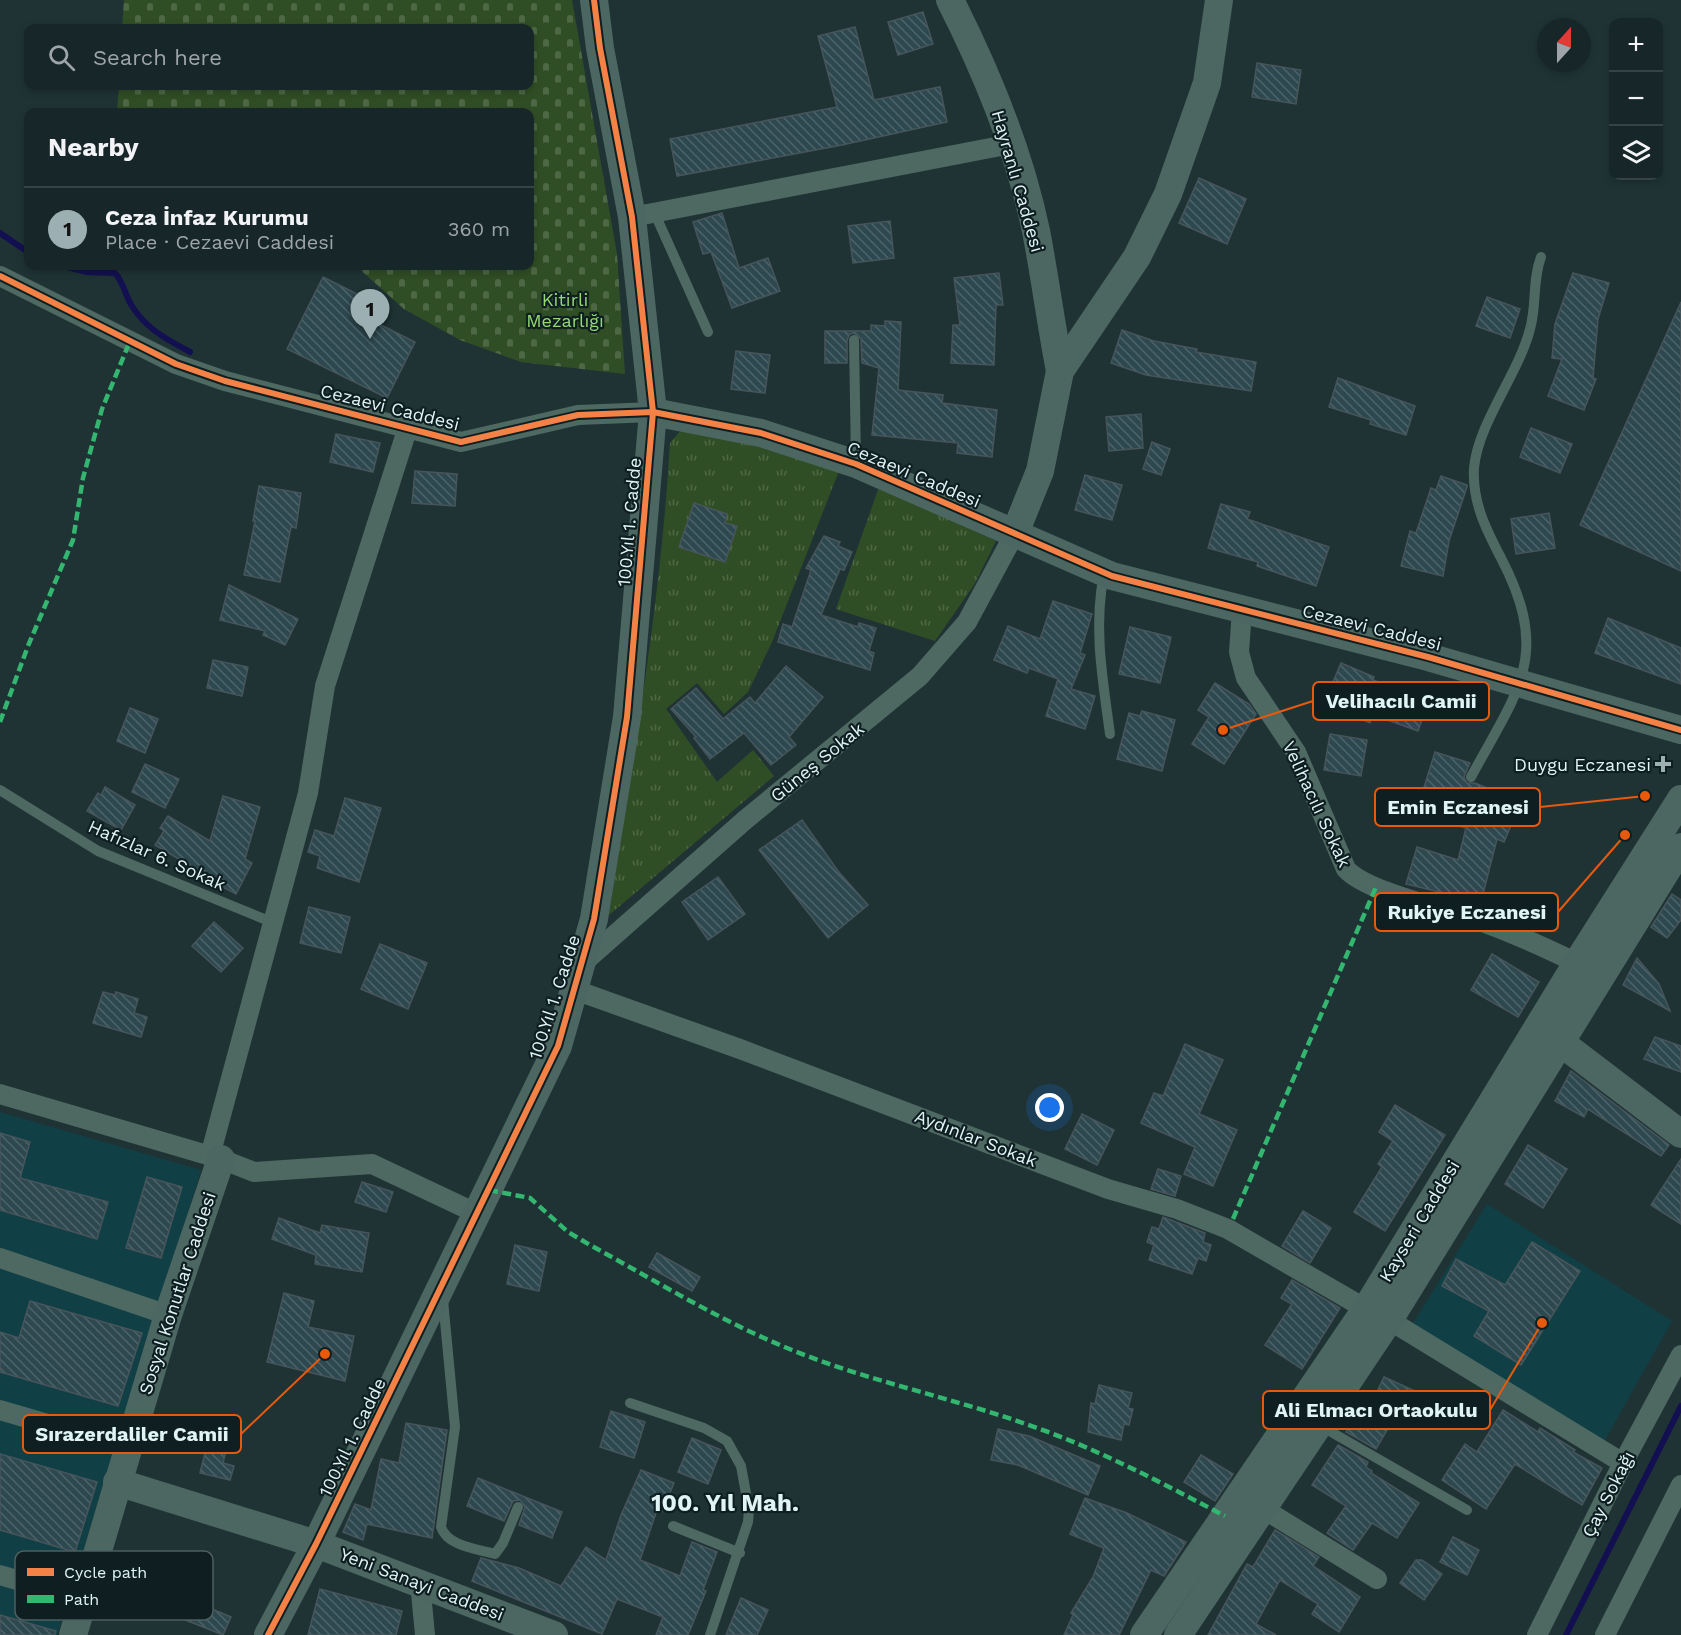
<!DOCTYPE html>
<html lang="en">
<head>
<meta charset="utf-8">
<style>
  :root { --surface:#172628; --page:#202e30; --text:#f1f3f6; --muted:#9ea5a8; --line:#364345; --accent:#9cb0b3 }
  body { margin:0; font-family:"Work Sans",sans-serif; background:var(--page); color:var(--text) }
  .controls { position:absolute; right:18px; top:18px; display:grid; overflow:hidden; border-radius:12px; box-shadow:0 3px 9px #0003 }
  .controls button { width:54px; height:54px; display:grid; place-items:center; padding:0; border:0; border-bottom:2px solid var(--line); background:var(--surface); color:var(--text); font:30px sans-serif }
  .compass { position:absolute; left:1537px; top:18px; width:54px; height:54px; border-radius:50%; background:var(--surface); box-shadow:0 3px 9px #0003; rotate:21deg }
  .you { position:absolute; left:1050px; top:1108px; width:21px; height:21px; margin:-15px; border:4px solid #fff; border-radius:50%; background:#1a73e8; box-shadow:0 0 0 9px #1a73e833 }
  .badge { display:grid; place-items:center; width:39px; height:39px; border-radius:50%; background:var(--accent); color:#111; font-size:20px; font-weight:700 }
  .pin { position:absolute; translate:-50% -50px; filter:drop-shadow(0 2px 3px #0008) }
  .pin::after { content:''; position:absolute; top:32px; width:21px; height:18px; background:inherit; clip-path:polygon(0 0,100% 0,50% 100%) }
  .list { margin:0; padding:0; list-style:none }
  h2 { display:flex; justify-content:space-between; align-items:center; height:78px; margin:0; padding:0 24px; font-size:26px }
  h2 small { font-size:20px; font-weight:400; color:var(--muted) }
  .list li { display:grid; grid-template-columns:39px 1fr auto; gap:18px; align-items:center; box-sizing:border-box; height:84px; padding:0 24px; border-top:2px solid var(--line) }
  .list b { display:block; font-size:22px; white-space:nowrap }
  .list p { margin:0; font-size:20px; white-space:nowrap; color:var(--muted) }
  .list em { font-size:20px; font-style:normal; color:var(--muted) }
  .icon { flex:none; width:33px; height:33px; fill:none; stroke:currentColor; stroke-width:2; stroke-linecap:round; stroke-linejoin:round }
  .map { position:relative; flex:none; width:1681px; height:1635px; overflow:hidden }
  .search { position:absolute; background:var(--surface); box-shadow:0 3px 9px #0003; left:24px; top:24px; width:510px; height:66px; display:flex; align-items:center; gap:15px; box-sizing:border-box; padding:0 21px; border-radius:12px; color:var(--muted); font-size:22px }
  .panel { position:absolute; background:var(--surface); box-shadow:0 3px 9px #0003; left:24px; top:108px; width:510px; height:162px; border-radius:12px }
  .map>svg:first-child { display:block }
  .built { fill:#104045 }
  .grass { fill:url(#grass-tufts) }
  .cemetery { fill:url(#cemetery-stones) }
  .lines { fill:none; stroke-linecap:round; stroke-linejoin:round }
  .stream { stroke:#131052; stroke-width:6 }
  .building { fill:url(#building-back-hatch); stroke:#47555a; stroke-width:1.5 }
  .lane { stroke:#4e6862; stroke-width:10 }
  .street { stroke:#4e6862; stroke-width:20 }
  .secondary { stroke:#4c6762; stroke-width:28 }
  .quiet { stroke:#33b770; stroke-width:4.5; stroke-dasharray:9 4.5; stroke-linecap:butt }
  .cycleway-casing { stroke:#0f1f21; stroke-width:10 }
  .cycleway { stroke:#f48246; stroke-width:6 }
  .poi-dot { fill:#9cb0b3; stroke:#0f1f21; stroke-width:2 }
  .labels { text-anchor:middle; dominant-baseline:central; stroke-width:4.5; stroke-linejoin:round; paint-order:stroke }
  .street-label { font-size:18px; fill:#e0f4f7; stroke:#0f1f21 }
  .park-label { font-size:18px; fill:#95d971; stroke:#0f1f21 }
  .poi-label { font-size:18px; fill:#e0f4f7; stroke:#0f1f21; text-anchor:end }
  .district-label { font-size:24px; font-weight:bold; fill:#e0f4f7; stroke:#0f1f21 }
  .key { fill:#0f1f21; stroke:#4e5f61; stroke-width:1.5 }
  .key-label { font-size:16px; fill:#e0f4f7 }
  .leader { fill:none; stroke:#e8590c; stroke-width:2 }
  .callout-dot { fill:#e8590c; stroke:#0f1f21; stroke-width:2 }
  .callout { fill:#0f1f21; stroke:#e8590c; stroke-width:2 }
  .callout-label { font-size:20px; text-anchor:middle; font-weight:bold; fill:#e0f4f7 }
</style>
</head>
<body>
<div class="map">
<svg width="1681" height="1635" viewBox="0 0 1681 1635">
  <defs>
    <pattern id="grass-tufts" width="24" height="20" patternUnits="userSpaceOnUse" patternTransform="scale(1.5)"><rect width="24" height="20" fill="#304e25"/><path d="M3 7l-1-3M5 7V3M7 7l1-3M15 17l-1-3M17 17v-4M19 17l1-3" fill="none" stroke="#4e6845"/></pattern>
    <pattern id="cemetery-stones" width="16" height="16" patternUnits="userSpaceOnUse" patternTransform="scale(1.5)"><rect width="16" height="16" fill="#304e25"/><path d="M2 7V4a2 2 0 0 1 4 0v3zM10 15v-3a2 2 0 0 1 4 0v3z" fill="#4e6845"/></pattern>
    <pattern id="building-back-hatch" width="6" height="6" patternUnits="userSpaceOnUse" patternTransform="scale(1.5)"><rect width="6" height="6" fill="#2e4850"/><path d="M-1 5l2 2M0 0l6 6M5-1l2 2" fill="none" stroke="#4c636a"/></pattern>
  </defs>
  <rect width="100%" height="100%" fill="#1f3335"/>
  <g class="built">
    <path d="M0,1112L201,1170L57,1635H0Z"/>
    <path d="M1487,1204L1672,1321L1605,1440L1412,1325Z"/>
  </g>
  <g class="grass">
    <path d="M681,430L720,435L839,471L772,642L748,692L724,714L697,683L666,709L717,782L753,750L774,776L609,915C633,758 661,601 670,443Z"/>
    <path d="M879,487L996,541L974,585L935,641L836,609Z"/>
  </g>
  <path class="cemetery" d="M124,0H572L617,254L625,374L521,362L460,340L404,309L356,266H530V112H117L119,86H530V28H122Z"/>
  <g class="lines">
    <g class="stream">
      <path d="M0,233L28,252"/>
      <path d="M63,266L87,272L115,273C124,283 125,295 132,306C146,329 168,340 190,352"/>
      <path d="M1566,1635L1681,1406"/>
    </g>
  </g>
  <g class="building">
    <path d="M923,12L933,44L898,55L888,22Z"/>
    <path d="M855,27L874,100L940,87L947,122L842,145L677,176L670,139L837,107L818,36Z"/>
    <path d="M1257,63L1301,70L1296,104L1252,97Z"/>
    <path d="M1199,178L1246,199L1227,244L1179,223Z"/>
    <path d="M722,213L739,268L768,258L780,291L732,308L711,252L703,254L693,222Z"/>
    <path d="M890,221L894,258L853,263L848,226Z"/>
    <path d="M999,273L1003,305H996L994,365L951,363L953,325H960L954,278Z"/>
    <path d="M1573,273L1609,283L1598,319L1593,378L1596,379L1584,410L1548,396L1562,359L1552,358L1555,324Z"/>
    <path d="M323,277L385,308L377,323L415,342L387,398L287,349Z"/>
    <path d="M1487,297L1520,309L1510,338L1476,326Z"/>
    <path d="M1681,302V571L1580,525Z"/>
    <path d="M885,321L901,322L898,390L943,395L942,403L997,410L992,457L957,453L958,443L872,435L879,368L862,363L861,339L854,333L850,334L847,340V363H825V331H871V325L885,326Z"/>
    <path d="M1122,330L1154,341L1197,349L1196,352L1256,362L1251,391L1146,375L1111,363Z"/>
    <path d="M736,351L770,355L765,393L731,389Z"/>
    <path d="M1338,378L1415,406L1406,435L1370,424L1371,420L1329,407Z"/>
    <path d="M1141,414L1143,448L1109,451L1106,417Z"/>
    <path d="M1531,428L1572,444L1560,473L1520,457Z"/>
    <path d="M336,434L380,443L373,472L330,462Z"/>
    <path d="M1152,442L1170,449L1161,475L1143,469Z"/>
    <path d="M415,471L457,474L455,506L412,503Z"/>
    <path d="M1085,475L1122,485L1112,520L1075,510Z"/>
    <path d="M1441,476L1467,485V487L1449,541L1443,576L1401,566L1410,531L1416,533L1431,488L1436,490Z"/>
    <path d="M259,486L301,493L296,528L291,527L280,582L244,575L255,521H253Z"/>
    <path d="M694,503L727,514L725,523L737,526L725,562L679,547Z"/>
    <path d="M1221,504L1250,512L1247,519L1329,547L1316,586L1257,566L1258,562L1208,548Z"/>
    <path d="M1549,513L1555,548L1516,554L1511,519Z"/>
    <path d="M824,536L840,542L838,546L852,552L844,570L840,569L821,615L858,627L859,623L876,628L869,651L874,653L870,670L778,642L783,624L792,627L811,570L806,568Z"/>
    <path d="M229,585L298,619L285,645L263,635L265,631L220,620Z"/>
    <path d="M1053,601L1092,614L1080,653L1085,655L1071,689L1095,696L1085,729L1046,716L1058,679L1029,668L1027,673L994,660L1008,626L1040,639Z"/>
    <path d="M1608,618L1681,648V684L1595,653Z"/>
    <path d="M1130,627L1171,637L1160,683L1119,674Z"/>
    <path d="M213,660L248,667L242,696L207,688Z"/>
    <path d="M1341,663L1374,677L1373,680L1429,700L1418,731L1371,714L1370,723L1324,703Z"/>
    <path d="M786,666L823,697L789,737L796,745L771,765L744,733L710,759L694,738L696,737L671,709L696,688L723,719L750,697L755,703Z"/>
    <path d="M1215,683L1249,704L1256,714L1224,764L1192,744L1209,717L1198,710Z"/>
    <path d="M130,708L158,719L145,753L117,741Z"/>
    <path d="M1142,711L1175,720L1162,771L1117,759L1129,713L1140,716Z"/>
    <path d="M1330,734L1367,740L1361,776L1324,770Z"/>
    <path d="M1435,752L1470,763L1464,777L1467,783H1475L1521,802L1504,842L1497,839L1481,902L1406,884L1417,847L1458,860L1466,828L1416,813Z"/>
    <path d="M145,764L179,779L165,808L132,792Z"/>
    <path d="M105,787L135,805L121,830L87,811L98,793L101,795Z"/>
    <path d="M223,796L260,807L245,859L252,863L236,894L200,875L201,872L155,845L164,831L160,828L168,816L210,841Z"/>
    <path d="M345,798L381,808L359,882L317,868L320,856L308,852L315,830L334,836Z"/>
    <path d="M802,820L838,871L868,905L828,938L759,850Z"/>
    <path d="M718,877L745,914L708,940L682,902Z"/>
    <path d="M1672,894L1681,900V920L1667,938L1651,927Z"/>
    <path d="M309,907L350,917L341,953L300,943Z"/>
    <path d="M214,922L243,948L221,972L192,946Z"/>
    <path d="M380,944L427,963L408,1009L361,989Z"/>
    <path d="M1492,954L1539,982L1518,1017L1471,990Z"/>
    <path d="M1637,958L1659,984L1670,1011L1623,985Z"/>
    <path d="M103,992L115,995L116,992L138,999L134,1013L147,1017L141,1037L93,1023Z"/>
    <path d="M1655,1037L1681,1046V1072L1644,1059Z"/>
    <path d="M1185,1044L1223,1060L1199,1114L1237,1130L1213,1186L1184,1174L1195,1147L1141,1123L1154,1093L1163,1096Z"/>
    <path d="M1571,1071L1669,1145L1661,1156L1588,1109L1584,1117L1555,1101Z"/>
    <path d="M1395,1105L1445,1135L1385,1231L1354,1212L1382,1167L1378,1164L1393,1141L1379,1132Z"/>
    <path d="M1082,1114L1114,1130L1097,1165L1065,1149Z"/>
    <path d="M0,1133L30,1142L20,1178L108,1202L97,1239L0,1210Z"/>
    <path d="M1528,1145L1567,1169L1543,1208L1505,1184Z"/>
    <path d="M1681,1159V1224L1651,1205Z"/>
    <path d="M1158,1169L1181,1176L1175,1196L1151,1189Z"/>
    <path d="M147,1177L182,1187L161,1258L126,1248Z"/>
    <path d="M362,1182L393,1192L386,1212L355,1202Z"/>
    <path d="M1303,1211L1331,1228L1310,1263L1282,1246Z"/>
    <path d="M1163,1217L1205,1233L1203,1242L1211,1245L1206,1261L1198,1258L1192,1274L1149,1260L1154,1245L1147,1242L1152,1227L1159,1229Z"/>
    <path d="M279,1218L320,1233L322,1225L369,1233L362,1272L315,1264L316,1255L272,1239Z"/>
    <path d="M1532,1242L1580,1271L1521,1365L1474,1336L1489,1311L1442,1286L1456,1259L1505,1285Z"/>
    <path d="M515,1245L547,1252L539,1291L507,1284Z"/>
    <path d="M657,1253L700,1277L692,1291L649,1267Z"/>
    <path d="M1292,1280L1340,1308L1302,1369L1265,1345L1292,1304L1281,1298Z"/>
    <path d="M284,1293L314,1301L308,1327L354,1336L345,1381L267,1362Z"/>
    <path d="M30,1301L142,1333L118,1406L0,1372V1332L19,1338Z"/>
    <path d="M1384,1377L1424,1395L1413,1418L1398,1411L1376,1449L1346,1432L1367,1396L1373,1400Z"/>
    <path d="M1099,1385L1132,1393L1128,1408L1133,1409L1129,1425L1124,1424L1121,1440L1088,1432L1091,1403L1095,1404Z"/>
    <path d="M1503,1410L1538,1432L1540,1428L1575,1450L1573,1452L1602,1468L1582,1505L1515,1464L1486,1509L1442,1480L1465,1444L1477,1452Z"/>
    <path d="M611,1411L645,1422L634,1458L600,1447Z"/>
    <path d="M406,1423L447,1430L432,1538L367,1524L363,1540L343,1532L355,1504L371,1510L381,1459L399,1463Z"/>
    <path d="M998,1429L1029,1436L1100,1466L1088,1495L1018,1465L991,1460Z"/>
    <path d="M692,1438L721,1450L708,1484L678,1472Z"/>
    <path d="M208,1441L227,1446L223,1463L234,1466L230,1480L200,1473Z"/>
    <path d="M1338,1445L1368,1462L1366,1467L1372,1471L1371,1473L1419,1503L1397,1538L1372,1523L1353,1550L1327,1533L1346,1506L1312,1485Z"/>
    <path d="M0,1454L97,1482L75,1552L0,1530Z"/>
    <path d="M1201,1455L1233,1474L1215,1501L1184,1482Z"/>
    <path d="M641,1470L674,1483L662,1512L657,1510L640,1560L680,1576L692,1542L717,1552L703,1590L706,1591L688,1635H656L663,1617L617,1599L602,1634L472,1581L481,1558L519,1568L561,1586L586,1547L606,1560L621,1515Z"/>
    <path d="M478,1478L562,1512L552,1538L519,1525L525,1507L520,1500L513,1501L504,1521L467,1506Z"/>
    <path d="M1085,1498L1127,1513L1186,1542L1164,1576L1151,1570L1119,1635H1064L1073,1615L1071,1613L1093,1577L1104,1548L1070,1534Z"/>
    <path d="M1275,1530L1319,1557L1313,1566L1360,1597L1339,1632L1312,1614L1318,1604L1280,1580L1256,1624L1276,1635H1208L1247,1564L1253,1567Z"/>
    <path d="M1453,1537L1479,1550L1467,1575L1440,1562Z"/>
    <path d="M1416,1560H1422L1442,1574L1424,1600L1400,1583Z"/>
    <path d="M320,1589L402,1611L396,1635H308Z"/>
    <path d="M181,1596L231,1617L223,1635L173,1615Z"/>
    <path d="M741,1598L768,1610L757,1635H726Z"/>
    <path d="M0,1615L56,1631L55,1635H0Z"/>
  </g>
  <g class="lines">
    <g class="lane">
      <path d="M655,214L708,332"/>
      <path d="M854,340L856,462"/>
      <path d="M1104,574C1093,628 1103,681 1110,734"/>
      <path d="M1471,777C1518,690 1552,656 1501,558C1486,529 1472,502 1474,468C1478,423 1519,373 1530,329C1537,305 1532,281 1541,257"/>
      <path d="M0,790L98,851L274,923"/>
      <path d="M443,1300L455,1427L441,1527C447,1546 477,1549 495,1554L503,1543L518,1507"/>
      <path d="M630,1403L704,1428L727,1441L741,1466L749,1510L748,1522L710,1635"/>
      <path d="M1319,1425L1467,1510"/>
      <path d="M673,1526L740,1553"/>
    </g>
    <g class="street">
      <path d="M632,217L1011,144"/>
      <path d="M0,276L176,364L225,381L461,442L578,415L653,412"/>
      <path d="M1242,610L1239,652L1246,678L1296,752L1346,869C1367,893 1455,911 1488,924C1518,935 1548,949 1577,963"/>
      <path d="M584,962L745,820L920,676L967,622L1015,533"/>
      <path d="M575,990L740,1049L1108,1189L1177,1209L1228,1229L1366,1309"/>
      <path d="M0,1094L221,1159L254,1172L372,1164L478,1214"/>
      <path d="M210,1156L308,793L325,686L407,430"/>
      <path d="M0,1258L168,1315"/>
      <path d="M1389,1320L1623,1463"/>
      <path d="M0,1410L127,1447"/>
      <path d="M1262,1508L1377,1579"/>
      <path d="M0,1575L83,1599"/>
      <path d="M420,1582L425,1635"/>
      <path d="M1537,1635L1623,1463L1681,1355"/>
      <path d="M1605,1635L1681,1485"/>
    </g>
    <g class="secondary">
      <path d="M950,0C987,73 1019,150 1036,231C1045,277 1051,325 1060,371"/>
      <path d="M653,412L761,433L856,464L1112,576L1428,657L1681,730"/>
      <path d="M1015,533L1040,471L1060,371L1137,257L1168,194L1207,83L1219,0"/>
      <path d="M1560,1042L1681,1134"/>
      <path d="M117,1482L316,1544L554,1635"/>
      <path d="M73,1635L168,1315L221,1159"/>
      <path d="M268,1635L316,1544L558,1046L594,919L627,717L653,412L632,217L600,48L594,0"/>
      <path d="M1144,1635L1366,1309L1577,963L1681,799"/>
      <path d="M1178,1635L1389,1320L1681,847"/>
    </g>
    <g class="quiet">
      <path d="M0,722L28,646L73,540L83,478L102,409L130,341"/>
      <path d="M489,1190L530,1198L568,1232L590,1245C656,1281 722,1322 792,1350C868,1381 949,1397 1026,1424C1096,1448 1160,1482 1225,1516"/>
      <path d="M1233,1219L1376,887"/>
    </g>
    <g class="cycleway-casing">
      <g id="cycleway">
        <path d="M0,276L176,364L225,381L461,442L578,415L653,412L761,433L856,464L1112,576L1428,657L1681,730"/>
        <path d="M268,1635L316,1544L558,1046L594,919L627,717L653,412L632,217L600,48L594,0"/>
      </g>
    </g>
    <use href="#cycleway" class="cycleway"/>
  </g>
  <path class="poi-dot" d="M1660 755h6v6h6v6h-6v6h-6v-6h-6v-6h6z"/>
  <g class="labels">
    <g class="street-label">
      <text transform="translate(1018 181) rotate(74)">Hayranlı Caddesi</text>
      <text transform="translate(390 407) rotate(14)">Cezaevi Caddesi</text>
      <text transform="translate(914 474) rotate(23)">Cezaevi Caddesi</text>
      <text transform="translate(629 522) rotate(-85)">100.Yıl 1. Cadde</text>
      <text transform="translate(1372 627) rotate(14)">Cezaevi Caddesi</text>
      <text transform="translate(817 762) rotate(-39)">Güneş Sokak</text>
      <text transform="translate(1317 804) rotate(65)">Velihacılı Sokak</text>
      <text transform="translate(157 855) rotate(24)">Hafızlar 6. Sokak</text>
      <text transform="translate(554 997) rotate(-72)">100.Yıl 1. Cadde</text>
      <text transform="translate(976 1138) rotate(21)">Aydınlar Sokak</text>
      <text transform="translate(1419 1221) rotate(-59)">Kayseri Caddesi</text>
      <text transform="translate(177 1293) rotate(-72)">Sosyal Konutlar Caddesi</text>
      <text transform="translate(352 1437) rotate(-64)">100.Yıl 1. Cadde</text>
      <text transform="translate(1608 1494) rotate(-63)">Çay Sokağı</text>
      <text transform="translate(422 1584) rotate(21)">Yeni Sanayi Caddesi</text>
    </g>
    <g class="park-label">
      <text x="565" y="299">Kitirli<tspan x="565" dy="21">Mezarlığı</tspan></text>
    </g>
    <g class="poi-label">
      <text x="1651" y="764">Duygu Eczanesi</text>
    </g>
    <g class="district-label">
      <text x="725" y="1503">100. Yıl Mah.</text>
    </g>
  </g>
  <rect x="15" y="1551" width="198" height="69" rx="9" class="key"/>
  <rect x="27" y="1568" width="27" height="8" fill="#f48246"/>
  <rect x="27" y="1595" width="27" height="8" fill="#33b770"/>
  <g class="key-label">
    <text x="64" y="1578">Cycle path</text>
    <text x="64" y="1605">Path</text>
  </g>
  <path class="leader" d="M1223 730L1313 701M1645 796L1540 807M1625 835L1558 912M1542 1323L1490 1410M325 1354L241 1434"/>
  <g class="callout-dot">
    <circle cx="1223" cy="730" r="6"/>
    <circle cx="1645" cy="796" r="6"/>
    <circle cx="1625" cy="835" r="6"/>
    <circle cx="1542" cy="1323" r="6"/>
    <circle cx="325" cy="1354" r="6"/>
  </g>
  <g class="callout">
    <rect x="1313" y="682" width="176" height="38" rx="6"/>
    <rect x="1375" y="788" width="165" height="38" rx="6"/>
    <rect x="1375" y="893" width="183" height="38" rx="6"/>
    <rect x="1263" y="1391" width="227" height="38" rx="6"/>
    <rect x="23" y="1415" width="218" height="38" rx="6"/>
  </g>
  <g class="callout-label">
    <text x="1401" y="708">Velihacılı Camii</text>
    <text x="1458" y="814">Emin Eczanesi</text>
    <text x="1467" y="919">Rukiye Eczanesi</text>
    <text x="1376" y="1417">Ali Elmacı Ortaokulu</text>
    <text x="132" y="1441">Sırazerdaliler Camii</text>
  </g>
</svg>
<div class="controls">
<button>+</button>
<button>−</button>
<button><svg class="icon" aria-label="layers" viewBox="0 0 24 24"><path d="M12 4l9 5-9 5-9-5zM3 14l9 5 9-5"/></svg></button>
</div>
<svg class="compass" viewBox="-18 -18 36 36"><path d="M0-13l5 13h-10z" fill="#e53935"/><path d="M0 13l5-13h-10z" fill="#9ea5a8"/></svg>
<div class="you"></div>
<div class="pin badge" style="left:370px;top:339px">1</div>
<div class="search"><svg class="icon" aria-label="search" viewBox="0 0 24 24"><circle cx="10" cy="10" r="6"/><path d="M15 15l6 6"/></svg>Search here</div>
<section class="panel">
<h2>Nearby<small></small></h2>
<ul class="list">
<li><span class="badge">1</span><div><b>Ceza İnfaz Kurumu</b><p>Place · Cezaevi Caddesi</p></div><em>360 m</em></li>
</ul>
</section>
</div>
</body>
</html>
